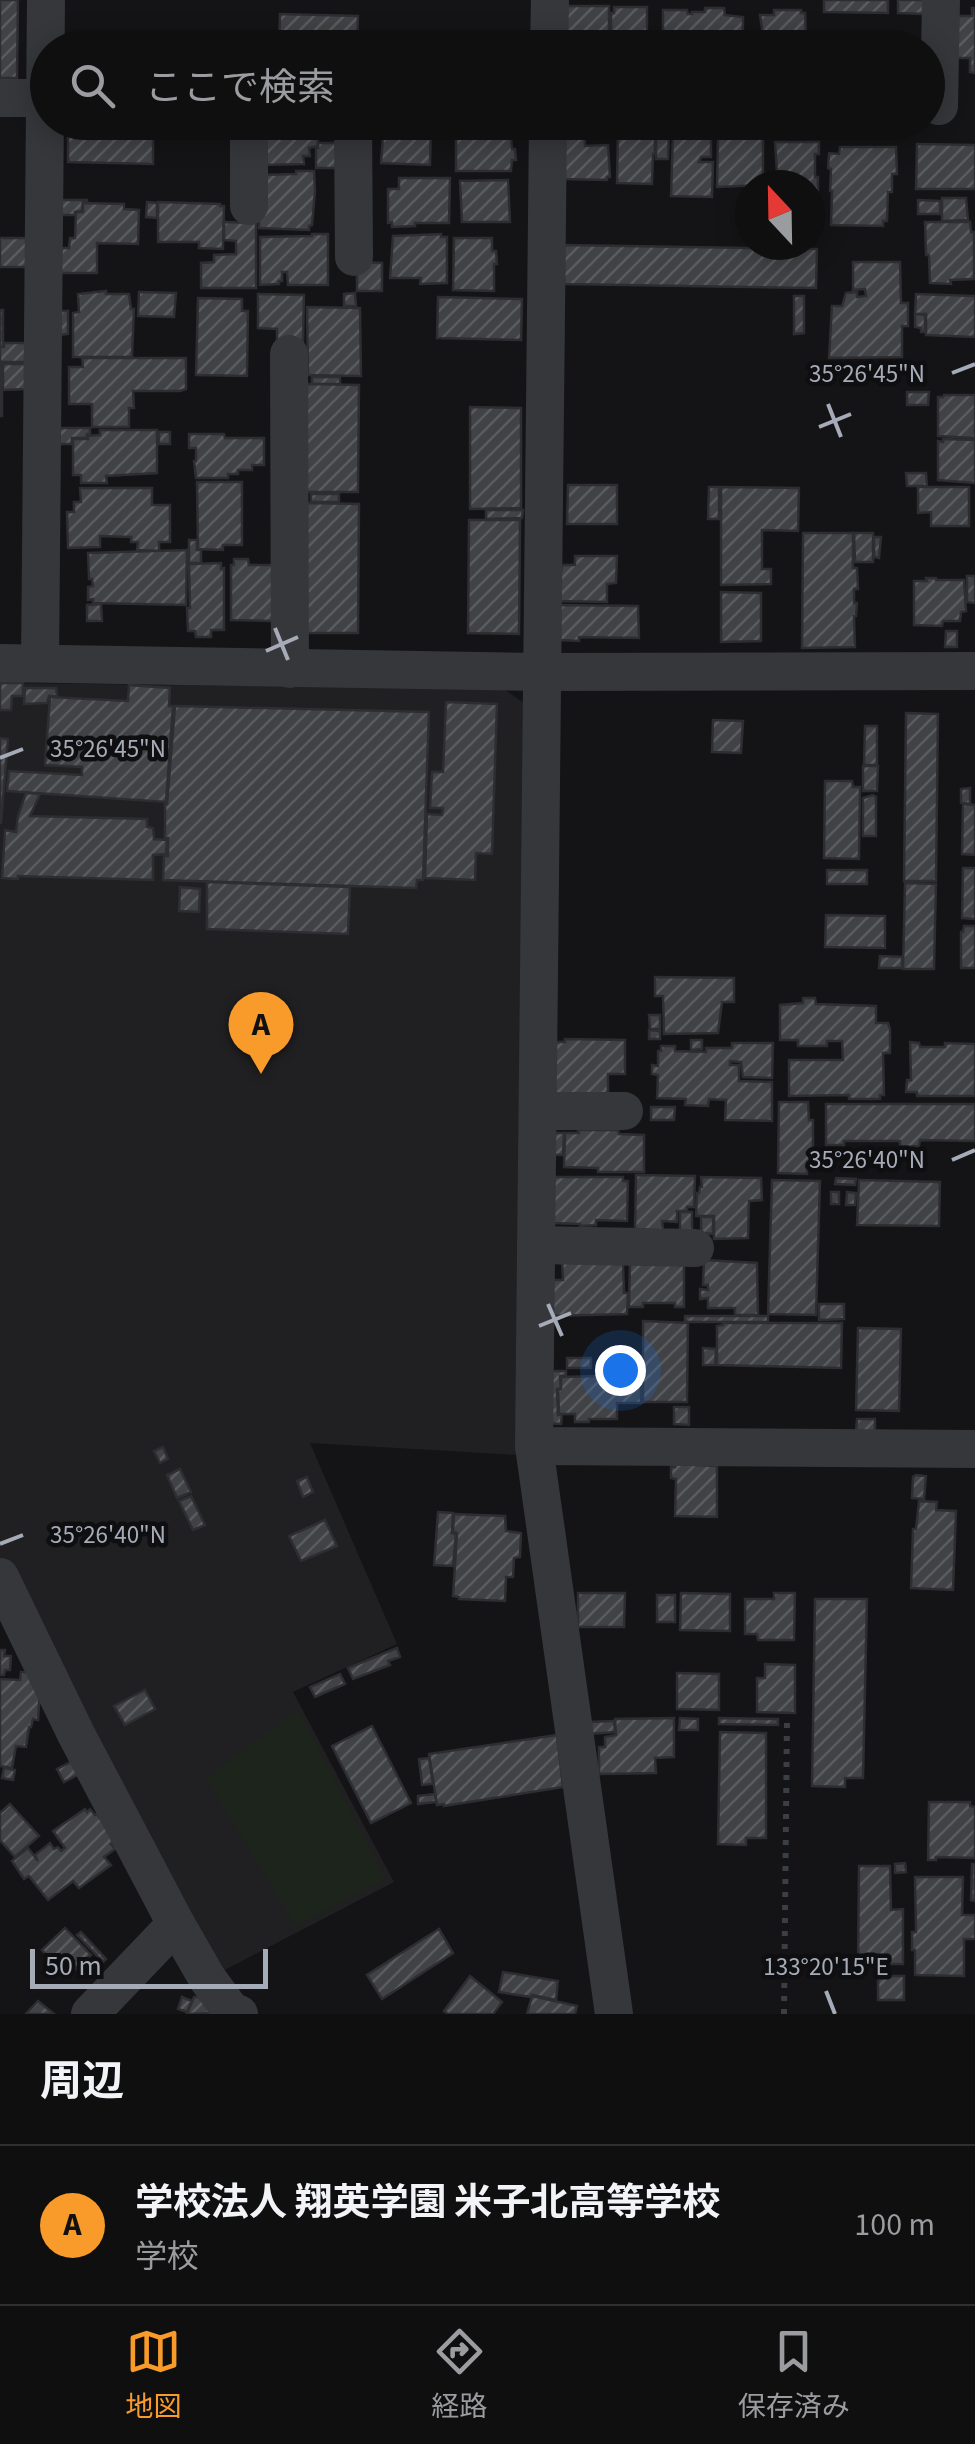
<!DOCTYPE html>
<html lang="ja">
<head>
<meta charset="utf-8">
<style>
  :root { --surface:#0f0f10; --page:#1d1d1e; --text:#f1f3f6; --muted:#9b9c9f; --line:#2f2f30; --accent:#f89b2a }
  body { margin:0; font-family:"Source Sans 3","Noto Sans JP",sans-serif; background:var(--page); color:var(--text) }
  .compass { position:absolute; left:735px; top:170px; width:90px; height:90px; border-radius:50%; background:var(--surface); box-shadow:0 5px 25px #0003; rotate:338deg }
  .scale { position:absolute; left:30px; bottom:25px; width:238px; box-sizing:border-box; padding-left:10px; border:5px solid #a5acb7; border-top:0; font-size:28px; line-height:35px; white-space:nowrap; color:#a5acb7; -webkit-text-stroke:8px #0f0f11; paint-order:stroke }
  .you { position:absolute; left:620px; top:1370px; width:35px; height:35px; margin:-25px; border:8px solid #fff; border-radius:50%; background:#1a73e8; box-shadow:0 0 0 15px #1a73e833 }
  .badge { display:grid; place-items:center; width:65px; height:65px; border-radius:50%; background:var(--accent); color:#111; font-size:32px; font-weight:700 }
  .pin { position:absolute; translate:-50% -82px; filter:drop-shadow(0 2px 5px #0008) }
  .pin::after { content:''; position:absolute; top:52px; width:35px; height:30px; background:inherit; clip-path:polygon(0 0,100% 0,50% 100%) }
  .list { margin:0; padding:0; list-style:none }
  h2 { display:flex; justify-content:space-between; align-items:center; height:130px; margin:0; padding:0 40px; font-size:42px }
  h2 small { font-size:32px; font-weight:400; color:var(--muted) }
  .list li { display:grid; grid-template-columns:65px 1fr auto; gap:30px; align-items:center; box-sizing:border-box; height:160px; padding:0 40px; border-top:2px solid var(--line) }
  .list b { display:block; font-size:38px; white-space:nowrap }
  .list p { margin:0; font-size:32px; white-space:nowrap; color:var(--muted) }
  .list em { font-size:32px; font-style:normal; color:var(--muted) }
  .icon { flex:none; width:55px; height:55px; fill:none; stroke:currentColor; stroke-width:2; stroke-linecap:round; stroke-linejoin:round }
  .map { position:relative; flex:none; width:975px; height:2014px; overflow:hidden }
  .search { position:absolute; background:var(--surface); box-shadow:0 5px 25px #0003; left:30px; right:30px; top:30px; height:110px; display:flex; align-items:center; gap:25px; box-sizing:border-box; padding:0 35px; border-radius:55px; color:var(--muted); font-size:38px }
  .sheet { height:290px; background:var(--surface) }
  nav { display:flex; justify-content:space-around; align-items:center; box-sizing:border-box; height:140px; border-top:2px solid var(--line); background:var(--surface); font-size:28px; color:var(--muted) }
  nav a { display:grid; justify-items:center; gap:5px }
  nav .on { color:var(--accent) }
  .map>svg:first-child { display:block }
  .built { fill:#202023 }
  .pitch { fill:#1c241c }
  .building { fill:url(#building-hatch); stroke:#2e2e32; stroke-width:2.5 }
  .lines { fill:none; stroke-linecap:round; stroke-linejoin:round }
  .path { stroke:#3b3e42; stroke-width:6; stroke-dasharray:5 8; stroke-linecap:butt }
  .minor { stroke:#35373b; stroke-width:38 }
  .ticks { fill:none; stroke:#a5acb7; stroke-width:4 }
  .ticks-label { font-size:25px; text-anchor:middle; fill:#a5acb7; stroke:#0f0f11; stroke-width:9; stroke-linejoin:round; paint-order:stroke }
</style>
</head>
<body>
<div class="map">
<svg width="975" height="2014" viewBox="0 0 975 2014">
  <defs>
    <pattern id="building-hatch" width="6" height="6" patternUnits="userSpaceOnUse" patternTransform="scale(2.5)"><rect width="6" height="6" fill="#404246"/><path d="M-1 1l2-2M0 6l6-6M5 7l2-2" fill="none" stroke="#595b5e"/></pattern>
  </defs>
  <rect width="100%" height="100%" fill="#141416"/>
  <path class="built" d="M0,683L504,689L528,706L517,1455L310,1443L397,1644L293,1692L394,1882L213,1976L0,1559Z"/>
  <path class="pitch" d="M294,1712L301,1714L385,1879L296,1926L206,1778Z"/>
  <g class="building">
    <path d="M0,0H18L17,78H0Z"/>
    <path d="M824,0H888V13L824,12Z"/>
    <path d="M898,0H926L925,14L898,13Z"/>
    <path d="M566,6H609V48H564Z"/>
    <path d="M614,7H647V48H611V13H614Z"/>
    <path d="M705,8H724L725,15L743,17V48H663V10H687L688,14H692V12H705Z"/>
    <path d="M972,8H975V73L970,72V58H956L957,16H972Z"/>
    <path d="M774,10H801V13H805L806,36H801V48H751L750,35H763L760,15H774Z"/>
    <path d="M280,14L358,16L357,48H279Z"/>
    <rect x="802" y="40" width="16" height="8"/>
    <path d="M85,122H129L127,137L153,138V164L68,162V124H85Z"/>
    <path d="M131,122H156L155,137L128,136V125H131Z"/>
    <path d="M261,122H309V127H318V146L309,148L310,156H303L304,164L262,165Z"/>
    <path d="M388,122H431L430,165L381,163L383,135L388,134Z"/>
    <path d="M456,122H508V138H511L512,149H515L516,160H512L511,171H456Z"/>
    <path d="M561,124L584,125L585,146L608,145L610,177H607V180L564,179Z"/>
    <path d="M618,129H655V154H653L652,184L617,183Z"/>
    <path d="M698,129H711V157H701L699,162H713L712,197L671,196L673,131L698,132Z"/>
    <path d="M656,133L669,134L668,159H656Z"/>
    <path d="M718,137H763V185L717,187Z"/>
    <path d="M775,142H819V154H815V177H818V190H814V195H810V185H774V174H777Z"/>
    <path d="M318,143H339V168H316V148H318Z"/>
    <path d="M917,144L975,145V189H916Z"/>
    <path d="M840,147H896L897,174H892V192H888L887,221H883V226L831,225L832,191H830L831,169L828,168L829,153L839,154Z"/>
    <path d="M296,171H314L315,191L312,225L309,226V230L259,228L260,175L296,174Z"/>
    <path d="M399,178H450L449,223H415V226L392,227V222L388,223V189H399Z"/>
    <path d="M508,180L510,222H462L460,181Z"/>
    <path d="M942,198H966L968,220L942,221Z"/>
    <path d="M60,200H87V202H83L82,211L75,212V215H60Z"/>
    <path d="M918,200L940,201V214H918Z"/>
    <path d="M147,202L157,203V218L146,217Z"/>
    <path d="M158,202L220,204V206H224L223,249L199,248V242H158Z"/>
    <path d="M83,203L124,204V209L139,210L138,244L97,243V273H60L61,248H69L70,238H75L76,212H83Z"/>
    <path d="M224,222L256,223V288H201V263L214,262V255L236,254V241L224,240Z"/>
    <path d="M925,222H970L971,232H974V279L950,280L951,284L930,283L929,255H926Z"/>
    <path d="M312,234H328V285H288L287,272H282V281H279V284L260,285V237L312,236Z"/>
    <path d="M441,234V237H447V283L420,284L421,278H390L393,236Z"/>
    <path d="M0,238H26L27,267H0Z"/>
    <path d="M454,238H492V251H496L497,264H494V291L453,290Z"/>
    <path d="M564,245L817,249L816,288L564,284Z"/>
    <path d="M357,262L382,263V291H357Z"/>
    <path d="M853,262H900L901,303H908V326H902V357L829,358L832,306H842L846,293L857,292V297L866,296L865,289L853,290Z"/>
    <path d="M106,291V294H129L131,309H134L132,357H73V313L79,312L78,294Z"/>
    <path d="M139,292L176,293L174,317L138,316Z"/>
    <path d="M355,293L356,306H344V294Z"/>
    <path d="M258,294L304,295L303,341H277V329L258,328Z"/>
    <path d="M916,294L975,296V337L926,335V314H915Z"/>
    <path d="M794,296H804V333L794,334Z"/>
    <path d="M438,297L522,299L521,340L437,338Z"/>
    <path d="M198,298L242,299V311H248L247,376L196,375Z"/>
    <path d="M307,307L360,308L361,376L308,375Z"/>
    <rect x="0" y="310" width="3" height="37"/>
    <path d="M58,311H68V334L59,335Z"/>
    <path d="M915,314L925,315V332H921V328L915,327Z"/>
    <path d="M4,343H26V362H0V347H4Z"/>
    <path d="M82,358H186V389L180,391H133L134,408H129V427H92V404H69V367H83Z"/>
    <path d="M0,364H25L26,389L3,390V366Z"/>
    <rect x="0" y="367" width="2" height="49"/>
    <rect x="312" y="377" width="28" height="7"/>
    <path d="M307,384L359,385L358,492H306Z"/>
    <path d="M907,392H929L928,405H907Z"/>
    <path d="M944,395H975V438L938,436V397H943Z"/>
    <path d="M470,407L521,408V508L470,509Z"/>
    <path d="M59,428H90V434H87V438H72V444H59Z"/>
    <path d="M100,430H157V473L106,476L107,483H81V475H73V439H88V436L100,435Z"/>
    <rect x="159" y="432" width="11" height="12"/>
    <path d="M189,434H224L225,438H264V465H252V470H238V474H228V478H196L194,461H196V448H189Z"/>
    <path d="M943,439L975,440V483L938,480V441L943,442Z"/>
    <path d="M906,473H926L927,486H907Z"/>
    <path d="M197,482H242V545H223V550L198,549Z"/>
    <path d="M568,485H617V524H567Z"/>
    <path d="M709,487H719V519H708Z"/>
    <path d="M721,487L799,488L798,531L762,530V569H771V584L721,585Z"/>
    <path d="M918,487H969V526H931V512L918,513Z"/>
    <path d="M80,488H152V505H170V542H159V551L137,550L138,542H131V537L100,536V547L68,548L67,512H74V502H81Z"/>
    <rect x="311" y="494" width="28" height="8"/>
    <path d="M307,503L359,504L358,633H306Z"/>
    <path d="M486,510H523L522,518L486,519Z"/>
    <path d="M469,520H520L519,634L468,633Z"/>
    <path d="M803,533H853V568H857L858,589H854V603H857L856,616H854L855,647L802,648Z"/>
    <path d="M854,533H873V562H855Z"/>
    <path d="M874,537H881L879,558L874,557Z"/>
    <path d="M189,540H197V550H201V563H189Z"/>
    <path d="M187,550L186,605L93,603V599L88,600V587L93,586L92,579H89L88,553Z"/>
    <path d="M575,556H617L616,583L607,584V602L556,601L562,565H575Z"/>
    <path d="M234,559H248L249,565H273V621L231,620V565H234Z"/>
    <path d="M221,563V569L224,568V630H211V637H196L195,631H188L187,608H190L189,564Z"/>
    <path d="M967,576H975V603L967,602Z"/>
    <path d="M926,578H936V580H964L966,611L961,612L960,621H943L942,626L914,625V581H927Z"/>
    <path d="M721,592L761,593V641L721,642Z"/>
    <path d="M101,604L102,621H87V605Z"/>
    <path d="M560,605L638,606L639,638L579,637V641L560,640Z"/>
    <path d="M946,631H957V647H945Z"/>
    <path d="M0,683H23V696H12L11,710H0Z"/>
    <path d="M129,685L170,688L169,706H173L166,802L7,791L9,771L82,775V767L45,765L50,697L128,701Z"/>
    <path d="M25,688H56L57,696H49L47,703L24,704Z"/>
    <path d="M446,702L497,704L492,854L476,853L475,880L425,878L427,814L442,815L443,808H430L432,772H443Z"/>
    <path d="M175,706L429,712L423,880H417L416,888L163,880L164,856H168V838H165V804H167Z"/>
    <path d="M906,713L938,714L936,881H904Z"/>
    <path d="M713,720L743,721L741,753L712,752Z"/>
    <path d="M865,726H877V765H864Z"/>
    <path d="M0,738L8,739L1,823H0Z"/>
    <path d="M863,766H878L877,791H863Z"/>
    <path d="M825,781H852L853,787H860L859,859L824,858Z"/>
    <path d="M970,788V804L961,803V789Z"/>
    <path d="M26,793L40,794L30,816L147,819V827L153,828L154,839L167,840L166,854L153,855V880L18,876V879L2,878L5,830L16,832L18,816Z"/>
    <path d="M873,795L876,797V836H863V798Z"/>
    <path d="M963,804L975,805V855L962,854Z"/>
    <path d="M963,868H975V919L962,918Z"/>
    <rect x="827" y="870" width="40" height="14"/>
    <path d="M207,882L350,887L348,934L207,929Z"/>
    <path d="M905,883L936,884L934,969H903Z"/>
    <path d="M180,887L200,889L199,912L179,911Z"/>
    <path d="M826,915L885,916V948L825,947Z"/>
    <path d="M964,926H975V968H961V932H963Z"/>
    <path d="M880,956L902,957V968H879Z"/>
    <path d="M655,977L734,978V1002H722L718,1033L664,1034L663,996H655Z"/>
    <path d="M803,998H815L816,1004L876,1006V1023H888L890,1029V1053H883L884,1095H880V1099H849V1095L789,1096V1060H843L842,1041H827V1046H798V1040H780V1005L803,1003Z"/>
    <path d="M649,1015H660V1029H650Z"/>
    <path d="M649,1030L660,1031V1039H649Z"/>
    <path d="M565,1039L625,1040V1074H608V1104H551L552,1042H565Z"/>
    <path d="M691,1040H702V1049L691,1050Z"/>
    <path d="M910,1042L919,1043L920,1047H945V1043L975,1044V1096H917V1092H906L907,1080H911Z"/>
    <path d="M732,1043H773L772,1078L743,1077L741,1062L730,1061V1065H739V1081L772,1082V1121L725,1120L726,1100L709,1099L708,1106L685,1105L686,1099L657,1098L658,1075L652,1074V1065L658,1066V1051H661V1046H675V1051L706,1052V1048H732Z"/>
    <path d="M779,1102H808L809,1120H813V1162H807V1174L778,1173Z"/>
    <path d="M826,1104H975V1141L920,1140L919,1146L900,1147V1141H844V1145H826Z"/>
    <path d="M651,1107H675L674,1120H651Z"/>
    <path d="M578,1130H618L619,1134L644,1135V1172H598V1168L564,1167L565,1133H579Z"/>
    <path d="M549,1133H564L563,1155H549Z"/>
    <path d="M636,1175L695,1176L694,1207H687V1211H677V1222L662,1221L663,1231L635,1230Z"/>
    <path d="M553,1177H623V1181H628L627,1221L596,1220V1225L580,1226V1224L553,1223Z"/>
    <path d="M701,1177L761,1178L762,1200L749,1201L748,1238L714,1239V1216H696L697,1193H699L700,1187H702Z"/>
    <path d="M836,1178L856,1179L855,1185L835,1184Z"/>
    <path d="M772,1180L820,1181L816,1315L768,1314Z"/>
    <path d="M859,1180L940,1182L939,1226L857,1225Z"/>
    <rect x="831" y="1192" width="8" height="12"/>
    <path d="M847,1192L856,1193L855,1205H846Z"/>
    <rect x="680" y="1212" width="12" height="22"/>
    <path d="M701,1217H713V1234L701,1233Z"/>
    <path d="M562,1259L623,1263L624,1293H628L627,1314L550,1316V1280H563Z"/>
    <path d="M704,1260L757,1263L758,1315H735V1308H708V1298L700,1299V1289L708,1290V1285H703Z"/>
    <path d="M630,1261L684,1262V1307H675V1303H643V1307H629Z"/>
    <path d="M819,1304H844V1319L819,1320Z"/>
    <path d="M685,1316H768V1322H689L685,1321Z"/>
    <path d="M643,1321L688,1323L687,1402H643Z"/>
    <path d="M723,1323H842L841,1368L717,1365V1326L723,1325Z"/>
    <path d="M858,1328L901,1329L899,1411L856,1410Z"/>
    <path d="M703,1348L716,1349L715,1365H703Z"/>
    <rect x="567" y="1358" width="24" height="10"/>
    <path d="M546,1371H566V1376H560L561,1389H557L558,1415L562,1414L561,1424L546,1423Z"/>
    <path d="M641,1375V1403H617V1419H589V1422H575V1414H559L558,1390L561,1389V1377Z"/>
    <path d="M674,1407H689V1425L674,1424Z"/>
    <path d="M857,1419H875V1433L856,1432Z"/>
    <path d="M163,1447L168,1459L160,1463L154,1451Z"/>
    <path d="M675,1464L717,1466V1517L675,1516L676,1479L671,1478V1467H675Z"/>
    <path d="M180,1469L191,1492L177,1498L167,1475Z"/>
    <path d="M916,1475L926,1476L924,1499L912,1498L913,1477Z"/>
    <path d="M307,1477L313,1492L303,1497L297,1481Z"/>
    <path d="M191,1496L205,1525L193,1530L179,1501Z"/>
    <path d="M919,1501L937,1502L936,1510L956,1511L953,1590L911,1588L913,1529H916Z"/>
    <path d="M438,1512L453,1513L452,1533L456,1534L453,1566L434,1565Z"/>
    <path d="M454,1514L505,1516L506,1531L521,1533L520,1557L514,1558L513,1577H506L505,1601L459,1599V1597L453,1596L457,1533L453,1532Z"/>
    <path d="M325,1520L337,1546L301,1561L289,1536Z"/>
    <path d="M578,1593H625L624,1627H578Z"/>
    <path d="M681,1593L730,1594V1631L680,1630Z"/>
    <path d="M774,1593H795L794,1640H758L757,1634H745V1599H774Z"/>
    <rect x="657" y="1595" width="18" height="27"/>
    <path d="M815,1599H867L863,1778H845V1787L812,1786Z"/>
    <path d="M397,1648L400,1657L388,1661L390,1665L353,1679L348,1668Z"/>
    <path d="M0,1650H5L4,1656H11L10,1670H5L4,1675H0Z"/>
    <path d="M765,1664L795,1665V1713L757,1712V1678H765Z"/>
    <path d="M21,1672L41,1674L38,1720L33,1719L31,1727H29L26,1747L16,1746L12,1768L0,1766V1679L20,1680Z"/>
    <path d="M677,1673L719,1674V1710L677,1709Z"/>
    <path d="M340,1674L345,1684L315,1697L310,1687Z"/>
    <path d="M145,1690L155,1709L125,1725L114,1706Z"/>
    <path d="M674,1718V1757L655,1758L656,1773L599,1774V1747H605V1737L616,1735L615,1719Z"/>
    <path d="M680,1718L698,1719V1730H679Z"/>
    <path d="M719,1718L778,1719V1725L719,1724Z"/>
    <path d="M614,1721L615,1732L590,1734L589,1722Z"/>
    <path d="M372,1726L411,1803L371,1823L332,1746Z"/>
    <path d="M720,1732L766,1733V1838H746V1845L718,1844Z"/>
    <path d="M557,1735L563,1787L444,1806V1804L437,1805L429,1754Z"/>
    <path d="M79,1758L85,1771L64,1782L57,1769Z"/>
    <path d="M429,1758L433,1784L422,1785L419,1759Z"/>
    <path d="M4,1768L15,1770L13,1780L2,1778Z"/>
    <path d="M435,1794L436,1802L418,1804V1796Z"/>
    <path d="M929,1802H970V1806L975,1807V1858L936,1857V1860H928Z"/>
    <path d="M10,1804L39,1836L15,1857L0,1840V1813Z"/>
    <path d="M85,1809L87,1812L90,1809L95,1815L97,1814L116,1841L111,1844L115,1849L104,1857L111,1865L79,1888L73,1881L48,1900L29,1876L24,1879L12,1861L28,1848L38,1861L35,1855L50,1843L54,1849L58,1847L61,1851L65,1848L53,1831Z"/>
    <path d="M905,1863L906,1872L895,1873V1864Z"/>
    <path d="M972,1864H975V1901L971,1900Z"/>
    <path d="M859,1866H890L891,1910L903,1909V1964H858Z"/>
    <path d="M915,1877H963L962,1915H975V1939H964V1976L915,1975V1950H912V1932H916Z"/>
    <path d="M65,1928L91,1955L66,1978L42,1950Z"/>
    <path d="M439,1929L453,1953L382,1999L367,1975Z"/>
    <path d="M81,1932L106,1959L103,1962L77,1935Z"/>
    <path d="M503,1972L558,1981L556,2000L532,1995L531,1997L499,1992Z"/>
    <path d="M470,1976L502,2002L493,2014H448L444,2011Z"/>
    <rect x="878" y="1976" width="26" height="24"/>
    <path d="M532,1996L577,2006L575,2014H527Z"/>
    <path d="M182,1997L192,2001L187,2012L178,2009Z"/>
    <path d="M194,1997H213L214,2013L187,2014Z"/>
    <path d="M38,2001L54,2014H26Z"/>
  </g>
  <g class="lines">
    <path class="path" d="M784,2014L787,1720"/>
    <g class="minor">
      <path d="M549,48L550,0"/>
      <path d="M0,98H48"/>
      <path d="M939,106L941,0"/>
      <path d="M353,122L354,257"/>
      <path d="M548,122L534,1446L614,2014"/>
      <path d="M249,206V122"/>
      <path d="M289,354L290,669"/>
      <path d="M0,663L542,672L975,671"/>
      <path d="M40,663L46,0"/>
      <path d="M538,1111H624"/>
      <path d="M536,1245L695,1248"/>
      <path d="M534,1446L975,1449"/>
      <path d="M0,1577L76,1734L176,1924L207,1978L231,2011L239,2014"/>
      <path d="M90,2014L176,1924"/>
    </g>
  </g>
  <path class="ticks" d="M952,373L975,364M828,404L841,437M819,427L851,414M275,628L288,660M266,651L298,637M0,758L23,749M952,1160L975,1150M548,1304L562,1336M539,1326L571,1313M0,1544L23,1535M826,1991L835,2014"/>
  <g class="ticks-label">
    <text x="867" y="382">35°26'45"N</text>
    <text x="108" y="757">35°26'45"N</text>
    <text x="867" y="1168">35°26'40"N</text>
    <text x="108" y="1543">35°26'40"N</text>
    <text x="826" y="1975">133°20'15"E</text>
  </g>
</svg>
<svg class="compass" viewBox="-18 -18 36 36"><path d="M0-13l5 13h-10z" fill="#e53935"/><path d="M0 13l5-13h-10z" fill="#9b9c9f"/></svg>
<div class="scale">50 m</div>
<div class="you"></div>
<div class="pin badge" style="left:261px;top:1074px">A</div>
<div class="search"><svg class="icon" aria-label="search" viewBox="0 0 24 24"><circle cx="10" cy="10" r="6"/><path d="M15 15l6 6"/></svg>ここで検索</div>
</div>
<section class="sheet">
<h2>周辺<small></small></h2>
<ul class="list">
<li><span class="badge">A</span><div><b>学校法人 翔英学園 米子北高等学校</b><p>学校</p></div><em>100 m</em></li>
</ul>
</section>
<nav>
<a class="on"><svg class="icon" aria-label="map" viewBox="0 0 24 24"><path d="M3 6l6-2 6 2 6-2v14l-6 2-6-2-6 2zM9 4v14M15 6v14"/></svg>地図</a>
<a><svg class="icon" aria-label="directions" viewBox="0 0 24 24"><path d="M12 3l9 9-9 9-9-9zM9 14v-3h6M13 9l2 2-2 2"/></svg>経路</a>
<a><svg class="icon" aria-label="saved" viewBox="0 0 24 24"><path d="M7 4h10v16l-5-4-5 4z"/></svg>保存済み</a>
</nav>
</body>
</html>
